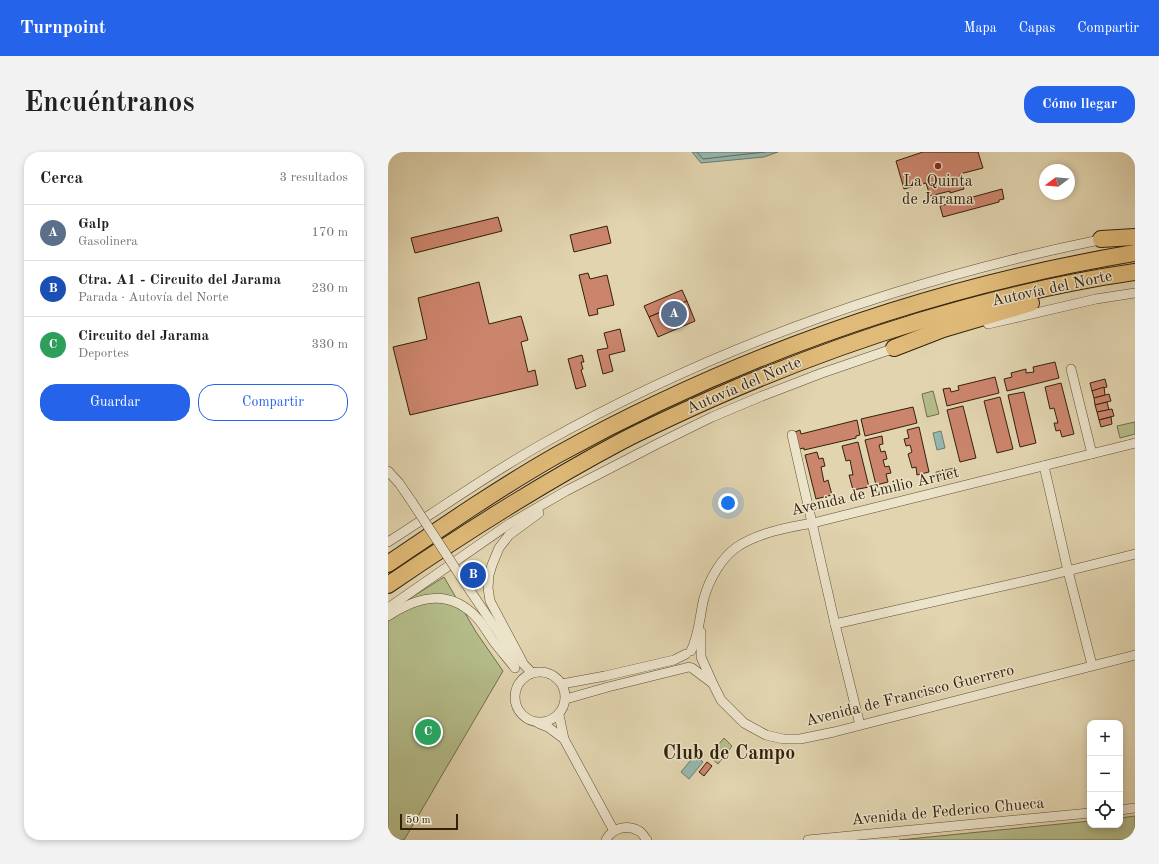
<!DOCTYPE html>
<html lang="es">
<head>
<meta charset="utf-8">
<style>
  :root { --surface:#fff; --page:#f2f2f2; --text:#222; --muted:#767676; --line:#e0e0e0; --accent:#2563eb }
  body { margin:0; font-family:"Old Standard TT",serif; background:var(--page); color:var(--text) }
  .controls { position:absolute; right:12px; bottom:12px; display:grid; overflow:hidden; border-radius:8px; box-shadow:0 2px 6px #0003 }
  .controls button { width:36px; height:36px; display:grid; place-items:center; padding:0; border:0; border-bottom:1px solid var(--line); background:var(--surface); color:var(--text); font:20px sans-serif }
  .compass { position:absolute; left:651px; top:12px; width:36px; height:36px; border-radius:50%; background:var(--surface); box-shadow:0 2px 6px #0003; rotate:254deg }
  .scale { position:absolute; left:12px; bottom:10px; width:58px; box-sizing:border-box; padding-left:4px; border:2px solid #322109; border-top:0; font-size:11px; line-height:14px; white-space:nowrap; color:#322109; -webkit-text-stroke:3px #ece3cb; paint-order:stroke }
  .you { position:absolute; left:340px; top:351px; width:14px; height:14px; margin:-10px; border:3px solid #fff; border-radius:50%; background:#1a73e8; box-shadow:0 0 0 6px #1a73e833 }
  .badge { display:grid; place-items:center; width:26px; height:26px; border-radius:50%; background:var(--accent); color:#fff; font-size:13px; font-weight:700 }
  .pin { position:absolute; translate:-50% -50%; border:2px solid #fff; box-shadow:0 1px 4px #0006 }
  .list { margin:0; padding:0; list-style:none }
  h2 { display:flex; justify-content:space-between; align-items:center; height:52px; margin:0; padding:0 16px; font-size:17px }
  h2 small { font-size:13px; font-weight:400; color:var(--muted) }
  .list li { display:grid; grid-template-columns:26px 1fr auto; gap:12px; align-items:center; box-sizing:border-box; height:56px; padding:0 16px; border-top:1px solid var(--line) }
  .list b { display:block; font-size:15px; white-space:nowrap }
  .list p { margin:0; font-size:13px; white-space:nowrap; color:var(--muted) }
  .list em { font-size:13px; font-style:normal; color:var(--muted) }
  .actions { display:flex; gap:8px; padding:12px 16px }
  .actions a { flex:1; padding:9px 0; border:1px solid var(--accent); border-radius:16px; text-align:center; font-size:14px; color:var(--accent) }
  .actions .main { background:var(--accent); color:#fff }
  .icon { flex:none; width:22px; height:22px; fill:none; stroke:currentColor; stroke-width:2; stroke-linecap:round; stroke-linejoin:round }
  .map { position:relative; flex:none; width:747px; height:688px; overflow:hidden; border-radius:16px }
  header { display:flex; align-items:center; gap:24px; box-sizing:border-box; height:56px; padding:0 20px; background:var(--accent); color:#fff }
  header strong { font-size:19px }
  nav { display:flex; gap:22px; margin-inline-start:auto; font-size:14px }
  .intro { display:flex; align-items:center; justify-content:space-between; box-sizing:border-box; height:96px; padding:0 24px }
  h1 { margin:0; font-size:28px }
  .button { padding:10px 18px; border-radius:16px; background:var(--accent); color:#fff; font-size:14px; font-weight:700 }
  main { display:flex; gap:24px; padding:0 24px }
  aside { flex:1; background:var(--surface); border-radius:16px; box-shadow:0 2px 6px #0003 }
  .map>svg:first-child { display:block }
  .green { fill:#b4bc8a; stroke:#736e4a }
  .water { fill:#95b7b0; stroke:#6d7b6d }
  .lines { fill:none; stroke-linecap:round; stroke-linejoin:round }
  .shore { stroke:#646c5c; stroke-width:1 }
  .building { fill:#cc856d; stroke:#322109 }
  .street-casing { stroke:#5e4e32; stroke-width:10 }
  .highway-casing { stroke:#322109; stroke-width:18 }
  .street { stroke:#ece3cb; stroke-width:9 }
  .highway { stroke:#e0ba78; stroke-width:16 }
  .street-bridge-casing { stroke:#5e4e32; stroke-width:10; stroke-linecap:butt }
  .street-bridge { stroke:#ece3cb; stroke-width:9 }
  .poi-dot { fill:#8f2418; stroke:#ece3cb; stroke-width:1.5 }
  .labels { text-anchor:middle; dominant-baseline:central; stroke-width:3; stroke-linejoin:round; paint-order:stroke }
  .poi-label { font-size:16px; fill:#322109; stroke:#ece3cb }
  .street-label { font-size:16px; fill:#322109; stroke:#ece3cb }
  .district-label { font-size:20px; font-weight:bold; fill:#322109; stroke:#ece3cb }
</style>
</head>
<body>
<header>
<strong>Turnpoint</strong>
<nav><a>Mapa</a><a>Capas</a><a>Compartir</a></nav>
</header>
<div class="intro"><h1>Encuéntranos</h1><a class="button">Cómo llegar</a></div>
<main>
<aside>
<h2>Cerca<small>3 resultados</small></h2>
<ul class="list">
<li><span class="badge" style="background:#5c6f8a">A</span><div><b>Galp</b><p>Gasolinera</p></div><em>170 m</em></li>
<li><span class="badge" style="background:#1a4fb4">B</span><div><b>Ctra. A1 - Circuito del Jarama</b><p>Parada · Autovía del Norte</p></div><em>230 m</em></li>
<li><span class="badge" style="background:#2e9e5b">C</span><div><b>Circuito del Jarama</b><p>Deportes</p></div><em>330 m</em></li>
</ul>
<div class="actions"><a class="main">Guardar</a><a>Compartir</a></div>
</aside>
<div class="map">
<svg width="747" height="688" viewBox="0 0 747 688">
  <rect width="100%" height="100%" fill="#e1d4af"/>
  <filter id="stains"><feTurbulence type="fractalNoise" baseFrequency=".005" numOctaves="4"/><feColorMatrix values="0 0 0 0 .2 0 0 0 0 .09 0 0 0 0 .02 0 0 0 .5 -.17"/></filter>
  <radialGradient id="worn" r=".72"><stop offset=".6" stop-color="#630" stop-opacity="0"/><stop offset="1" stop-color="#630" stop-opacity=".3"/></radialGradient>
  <g class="green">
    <path d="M545,239L551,262L539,265L534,242Z"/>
    <path d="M747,270V282L732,286L729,274Z"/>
    <path d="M566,316L568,325L550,329L548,320Z"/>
    <path d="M56,425L88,480L115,519L16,688H0V460Z"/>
    <path d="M336,586L344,594L330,612L321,604Z"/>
    <path d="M747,664V688H511L702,669V673H732V666Z"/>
  </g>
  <g class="water">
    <path d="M304,0H390L376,5L313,11Z"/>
    <path d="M553,279L557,296L549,298L545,281Z"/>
    <path d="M307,603L315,610L301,627L293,620Z"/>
  </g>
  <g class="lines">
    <path class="shore" d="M309,0L315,7L377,0"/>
  </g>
  <g class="building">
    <path d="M535,0H590L595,16L572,22L576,37L562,41V39L542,44L538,31L516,37L508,9Z"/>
    <path d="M614,37L616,47L611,48V50L555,65L552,54Z"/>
    <path d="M110,65L114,79L27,101L23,86Z"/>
    <path d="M219,74L223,91L186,100L182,83Z"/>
    <path d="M200,121L202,127L219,123L226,153L209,157L210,162L201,164L191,123Z"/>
    <path d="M91,130L101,172L133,164L140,188L133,190L140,220L147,218L150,233L22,263L5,195L39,187L30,146Z"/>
    <path d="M294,138L299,149L261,165L256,154Z"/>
    <path d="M299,149L307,169L270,185L261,165Z"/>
    <path d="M232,177L237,199L221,203L225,219L215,222L209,198L220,196L216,181Z"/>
    <path d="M194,203L196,210H193L195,217L193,218L198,234L188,237L180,207Z"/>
    <path d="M667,210L671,226L619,239L616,227L624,225L623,221L638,217V221L646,220L645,215Z"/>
    <path d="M607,225L611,241L559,254L555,237L562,236L563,240L571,238L570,234Z"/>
    <path d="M717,227L719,235L704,239L702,231Z"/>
    <path d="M673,231L686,282L674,285L672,278L668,279L666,271H670L666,256L662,257L657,235Z"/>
    <path d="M716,235L717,243L706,246L704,239Z"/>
    <path d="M636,240L648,291L632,295L620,243Z"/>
    <path d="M721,242L723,249L707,253L706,246Z"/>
    <path d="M612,245L625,297L609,301L596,249Z"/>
    <path d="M719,250L721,258L709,260L707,253Z"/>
    <path d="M575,254L588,306L572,310L559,258Z"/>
    <path d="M525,255L529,271L477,284L473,267Z"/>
    <path d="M724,257L726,264L711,268L709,260Z"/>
    <path d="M723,265L724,272L713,275L711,268Z"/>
    <path d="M469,268L472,283L468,284V286L416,298V296L411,297L407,280L412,278L413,282Z"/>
    <path d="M531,275L541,320L529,323L528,315L524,316L520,302L524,300L522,293L518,294L516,287L521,286L519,278Z"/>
    <path d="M494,284L495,292L491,293L493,300L497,299L499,307L495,308L497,315L501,314L503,321L498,322L500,330L488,333L477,288Z"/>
    <path d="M470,290L481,335L465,338L461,323H465L462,308L458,309L454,294Z"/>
    <path d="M429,300L431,307L435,306L437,314L433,315L436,330L440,328L444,343L428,347L417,303Z"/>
    <path d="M319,610L324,614L316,624L311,620Z"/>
  </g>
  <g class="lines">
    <g class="street-casing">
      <g id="street">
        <path d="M600,172L708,147L747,141"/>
        <path d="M683,217L704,302"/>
        <path d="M404,283L447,472L472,573"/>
        <path d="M656,314L680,419L704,513"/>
        <path d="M0,319L11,331L24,350"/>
        <path d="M0,390C52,357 102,321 156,291C332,192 519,127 716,87"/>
        <path d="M73,425L122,498L144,521"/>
        <path d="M0,456L121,372L178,339L271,291L324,265L374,244L434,221L510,195"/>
        <path d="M0,464C31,444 62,436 90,467C96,474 101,483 106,490C113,499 120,507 127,516"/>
        <path d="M447,472L659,424L747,402"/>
        <path d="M313,480V505L325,532L333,548L356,571L378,583L395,587H412L446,580L747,503"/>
        <path d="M303,499C312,480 311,466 316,446C321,428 333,406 349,395C369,381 401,375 425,371L747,291"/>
        <path d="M134,509L102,449L100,436L101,423L104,413L111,396L121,383L151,361"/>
        <path d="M304,516L324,531"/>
        <circle cx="152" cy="545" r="25"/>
        <path d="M174,532L217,524L286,508L298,502"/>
        <path d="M178,547L220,535L301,515"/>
        <path d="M171,563L176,587L226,679"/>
        <path d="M150,571L160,575L176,587"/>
        <path d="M732,658L747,656"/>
        <path d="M218,688C224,676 239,672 251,679C254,680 256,685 259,688"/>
        <path d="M420,688L702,661"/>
      </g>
    </g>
    <g class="highway-casing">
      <g id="highway">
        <path d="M713,87L747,85"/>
        <path d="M506,196L555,177L643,151"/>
        <path d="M0,412C56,374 111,336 169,303C350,203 543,135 747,101"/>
        <path d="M0,433C76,381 153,332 234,289C263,274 294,260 323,247C456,188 603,141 747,120"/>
      </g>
    </g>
    <use href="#street" class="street"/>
    <use href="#highway" class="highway"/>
    <g class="street-bridge-casing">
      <path id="street-bridge" d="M24,350L73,425"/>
    </g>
    <use href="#street-bridge" class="street-bridge"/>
  </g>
  <circle class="poi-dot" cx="550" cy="14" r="4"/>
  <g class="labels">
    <g class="poi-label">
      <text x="550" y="30">La Quinta<tspan x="550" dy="18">de Jarama</tspan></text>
    </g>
    <g class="street-label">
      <text transform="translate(664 137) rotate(-12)">Autovía del Norte</text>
      <text transform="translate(356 234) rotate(-23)">Autovía del Norte</text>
      <text transform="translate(487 340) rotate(-13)">Avenida de Emilio Arriet</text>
      <text transform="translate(522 544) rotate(-14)">Avenida de Francisco Guerrero</text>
      <text transform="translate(560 660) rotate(-5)">Avenida de Federico Chueca</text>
    </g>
    <g class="district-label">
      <text x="341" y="602">Club de Campo</text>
    </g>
  </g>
  <rect width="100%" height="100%" filter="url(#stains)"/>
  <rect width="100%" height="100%" fill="url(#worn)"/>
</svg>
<div class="controls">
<button>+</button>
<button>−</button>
<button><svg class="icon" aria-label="locate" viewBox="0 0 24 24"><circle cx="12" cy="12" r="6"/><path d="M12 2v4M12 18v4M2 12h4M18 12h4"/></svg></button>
</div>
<svg class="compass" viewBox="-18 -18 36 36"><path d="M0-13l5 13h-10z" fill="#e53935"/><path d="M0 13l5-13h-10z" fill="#767676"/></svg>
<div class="scale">50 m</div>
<div class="you"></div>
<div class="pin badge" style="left:286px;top:162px;background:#5c6f8a">A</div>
<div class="pin badge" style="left:85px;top:423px;background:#1a4fb4">B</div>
<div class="pin badge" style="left:40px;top:580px;background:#2e9e5b">C</div>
</div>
</main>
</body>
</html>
